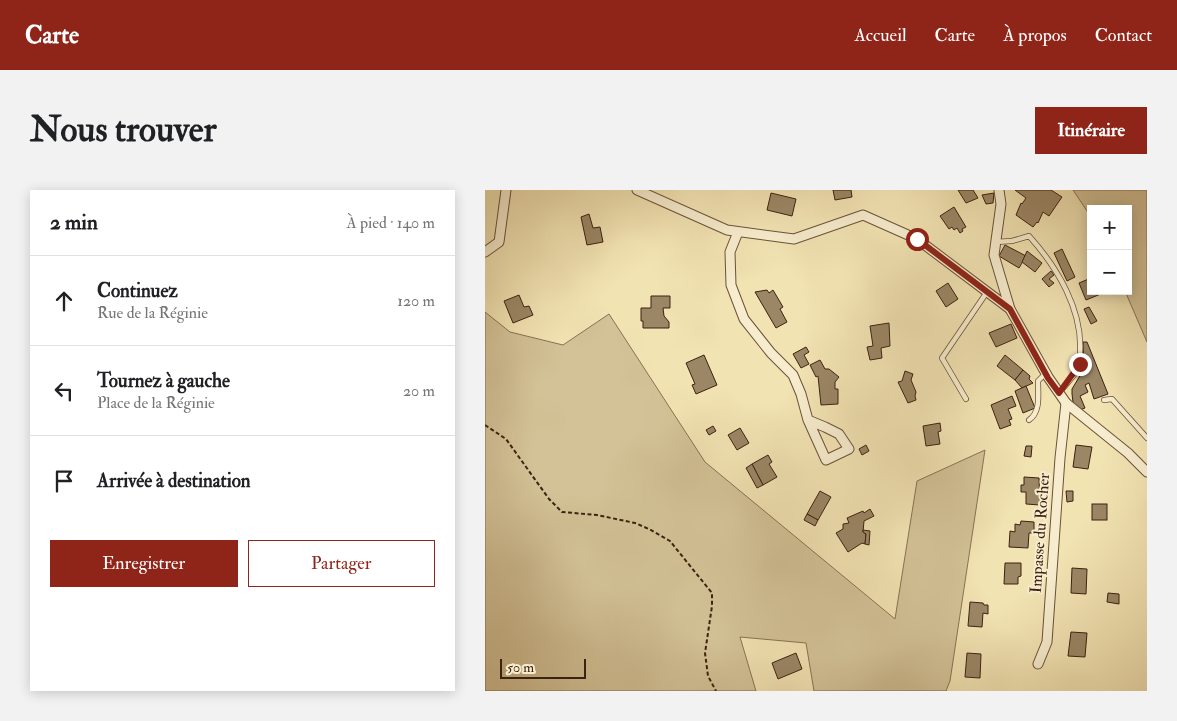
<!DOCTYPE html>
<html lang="fr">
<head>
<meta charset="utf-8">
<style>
  :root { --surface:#fff; --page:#f2f2f2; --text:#202124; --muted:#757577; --line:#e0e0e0; --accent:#8f2418 }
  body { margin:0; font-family:"IM FELL Double Pica",serif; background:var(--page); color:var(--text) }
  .controls { position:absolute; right:15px; top:15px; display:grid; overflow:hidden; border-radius:0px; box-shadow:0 2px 12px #0003 }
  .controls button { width:45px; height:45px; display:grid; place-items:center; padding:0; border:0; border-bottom:1px solid var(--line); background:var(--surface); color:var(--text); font:25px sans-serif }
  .scale { position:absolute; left:15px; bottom:12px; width:86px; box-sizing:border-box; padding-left:5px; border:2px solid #3c2210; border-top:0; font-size:14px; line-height:18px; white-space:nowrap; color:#3c2210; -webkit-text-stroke:4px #f7edce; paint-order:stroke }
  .stop { position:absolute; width:15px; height:15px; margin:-11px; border:4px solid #8f2418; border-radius:50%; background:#fff }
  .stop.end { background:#8f2418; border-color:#fff; box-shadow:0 1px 5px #0008 }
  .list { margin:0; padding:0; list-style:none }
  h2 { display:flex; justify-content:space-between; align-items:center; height:65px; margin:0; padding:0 20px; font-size:21px }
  h2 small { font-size:16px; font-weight:400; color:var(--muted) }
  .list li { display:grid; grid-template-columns:32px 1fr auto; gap:15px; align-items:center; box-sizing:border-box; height:90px; padding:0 20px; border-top:1px solid var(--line) }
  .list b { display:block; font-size:19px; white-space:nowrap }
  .list p { margin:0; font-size:16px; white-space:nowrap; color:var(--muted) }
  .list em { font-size:16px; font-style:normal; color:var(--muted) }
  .actions { display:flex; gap:10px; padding:15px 20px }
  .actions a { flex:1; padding:11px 0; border:1px solid var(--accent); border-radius:0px; text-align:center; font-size:18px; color:var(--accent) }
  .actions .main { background:var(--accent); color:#fff }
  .icon { flex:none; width:28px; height:28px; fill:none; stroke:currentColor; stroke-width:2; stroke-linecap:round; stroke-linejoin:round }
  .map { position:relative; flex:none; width:662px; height:501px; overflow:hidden; border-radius:0px }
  header { display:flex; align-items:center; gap:30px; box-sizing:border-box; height:70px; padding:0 25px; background:var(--accent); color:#fff }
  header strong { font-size:24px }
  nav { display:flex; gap:28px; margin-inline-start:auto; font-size:18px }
  .intro { display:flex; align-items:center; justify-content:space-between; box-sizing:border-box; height:120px; padding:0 30px }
  h1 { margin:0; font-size:35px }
  .button { padding:12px 22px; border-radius:0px; background:var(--accent); color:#fff; font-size:18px; font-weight:700 }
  main { display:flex; gap:30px; padding:0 30px }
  aside { flex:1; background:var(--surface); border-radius:0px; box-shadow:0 2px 12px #0003 }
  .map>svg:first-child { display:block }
  .green { fill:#d3c297; stroke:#887254 }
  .building { fill:#9b8665; stroke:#3c2210 }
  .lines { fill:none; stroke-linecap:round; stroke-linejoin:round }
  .service-casing { stroke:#6a5239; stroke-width:6 }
  .minor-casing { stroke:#6a5239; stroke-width:11 }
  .path { stroke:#3c2210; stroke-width:2; stroke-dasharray:4 2.5; stroke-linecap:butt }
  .service { stroke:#f7edce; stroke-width:4.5 }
  .minor { stroke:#f7edce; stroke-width:9 }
  .route { stroke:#8f2418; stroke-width:6 }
  .labels { text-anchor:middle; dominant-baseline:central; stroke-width:4; stroke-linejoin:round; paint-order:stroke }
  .street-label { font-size:16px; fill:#3c2210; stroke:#f7edce }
</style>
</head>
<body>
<header>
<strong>Carte</strong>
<nav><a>Accueil</a><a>Carte</a><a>À propos</a><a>Contact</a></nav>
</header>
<div class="intro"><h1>Nous trouver</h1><a class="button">Itinéraire</a></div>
<main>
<aside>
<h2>2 min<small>À pied · 140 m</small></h2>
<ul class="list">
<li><svg class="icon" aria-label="ahead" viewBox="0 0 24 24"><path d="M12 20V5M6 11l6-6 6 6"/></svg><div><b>Continuez</b><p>Rue de la Réginie</p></div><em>120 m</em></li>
<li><svg class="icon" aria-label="left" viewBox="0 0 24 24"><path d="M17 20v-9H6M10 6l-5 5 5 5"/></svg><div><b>Tournez à gauche</b><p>Place de la Réginie</p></div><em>20 m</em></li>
<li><svg class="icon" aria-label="arrive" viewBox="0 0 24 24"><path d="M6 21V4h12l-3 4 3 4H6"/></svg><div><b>Arrivée à destination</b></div></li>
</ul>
<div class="actions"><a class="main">Enregistrer</a><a>Partager</a></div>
</aside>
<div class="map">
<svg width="662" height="501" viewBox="0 0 662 501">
  <rect width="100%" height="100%" fill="#f2e3b3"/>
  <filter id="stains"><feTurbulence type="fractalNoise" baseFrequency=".004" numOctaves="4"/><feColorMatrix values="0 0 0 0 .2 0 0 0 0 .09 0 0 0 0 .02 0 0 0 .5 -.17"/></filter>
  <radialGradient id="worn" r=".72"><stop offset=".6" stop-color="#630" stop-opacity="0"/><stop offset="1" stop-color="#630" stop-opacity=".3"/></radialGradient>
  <g class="green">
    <path d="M588,0H662V152L640,101H643V19H606V27Z"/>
    <path d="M0,122L25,142L78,155L124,124L220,272L410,429L432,291L500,260L465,491L461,501H329L321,453L255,447L271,501H0Z"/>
  </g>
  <g class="building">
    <path d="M348,0H366L367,7L350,10Z"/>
    <path d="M473,0H488L493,8L481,13Z"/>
    <path d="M530,0H566L577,7L564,26L558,22L553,33L552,32L548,37L531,25L536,13L537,14L541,8Z"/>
    <path d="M286,3L311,9L307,26L282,20Z"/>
    <path d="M509,3L508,13L501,14L497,5Z"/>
    <path d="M469,17L481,37L477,39L478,41L475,43L472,38L469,40L467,37L464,39L455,26Z"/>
    <path d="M104,24L108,38L115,37L118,52L102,55L96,27Z"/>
    <path d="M520,55L541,66L534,78L514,66Z"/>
    <path d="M577,59L590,87L582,91L569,63Z"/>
    <path d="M542,61L557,73L550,82L537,72Z"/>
    <path d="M566,81L569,85L564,89L569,93L564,97L557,89Z"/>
    <path d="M606,88V101H623L601,110L594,93Z"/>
    <path d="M463,93L473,109L461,117L451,101Z"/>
    <path d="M282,100L284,103L288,100L298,117L295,119L302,132L291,138L270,102Z"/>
    <path d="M34,105L39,117L44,116L48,125L28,133L19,111Z"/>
    <path d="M166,106H185V118H178L179,126L184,132V138H158V131H156V118H166Z"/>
    <path d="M604,117L612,131L606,134L599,119Z"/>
    <path d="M404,133L405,156L396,158L397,168L385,170L382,157L388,156L385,136Z"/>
    <path d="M526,134L532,148L511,157L504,143Z"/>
    <path d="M598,152H602L623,204L609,209L604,193L600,195L603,202L595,206L600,218L595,220L588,212L587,204V199L599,179Z"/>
    <path d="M321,157L324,162L319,165L324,174L316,178L308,164Z"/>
    <path d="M219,165L232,195L211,204L207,195L210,194L201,173Z"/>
    <path d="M520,165L538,180L530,190L512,176Z"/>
    <path d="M335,170L340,179H344L354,187L350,192V199H353V214L336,215L333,186L331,187L325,175Z"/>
    <path d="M538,180L545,186L544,189L548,193L537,198L530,190Z"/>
    <path d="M420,181L428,184L426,190L431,202L430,206L431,210L423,213L413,192L417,191Z"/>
    <path d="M541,196L550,218L538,223L530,201Z"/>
    <path d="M527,206L531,216L523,219L527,229L524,230L526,235L515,239L506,215Z"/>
    <path d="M455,233L456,241L453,242L455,254L441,256L438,236Z"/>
    <path d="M228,236L231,241L224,245L221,240Z"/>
    <path d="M255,238L264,253L252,260L243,245Z"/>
    <path d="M381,255L384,261L377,265L374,259Z"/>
    <path d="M591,255L607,257L603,279L588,277Z"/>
    <path d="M541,256H547L546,267L539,266Z"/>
    <path d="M283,265L287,272L284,274L292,287L278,295L267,274Z"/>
    <path d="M267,274L278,295L272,298L261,278Z"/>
    <path d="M539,287L554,288L555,315L541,314V302H536V295H539Z"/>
    <path d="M335,301L346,307L333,330L322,324Z"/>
    <path d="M581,301H588V311L582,312Z"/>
    <rect x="607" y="314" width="15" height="16"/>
    <path d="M385,319L389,326L379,331L378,342L381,344L380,354L377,353L363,362L351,343L358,339V334L364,333L362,328L378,321L379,323Z"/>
    <path d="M322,324L333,330L330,336L319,330Z"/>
    <path d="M536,331L549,332V343H544L543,358L524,357L525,341L530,342V334L535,335Z"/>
    <path d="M378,340L385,341L384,355L380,354L381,344L378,342Z"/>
    <path d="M520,373H536V386L533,387V394H519Z"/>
    <path d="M587,378L602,379L601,404L586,403Z"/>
    <path d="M623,403L634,404V414L622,412Z"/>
    <path d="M485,412L498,413L499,415H503V424L498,423L497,437L483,436Z"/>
    <path d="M586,442L602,443L600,467L583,466Z"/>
    <path d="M311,463L317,479L293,489L287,473Z"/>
    <path d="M482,463L496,464L495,488L480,487Z"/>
  </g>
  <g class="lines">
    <g class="service-casing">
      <g id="service">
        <path d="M510,52L527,51L544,46C572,77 598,120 595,163C595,167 596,172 595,175C591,185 581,194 574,203"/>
        <path d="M481,209L457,168L502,102"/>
        <path d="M619,210L627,209L662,248"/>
        <path d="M544,230C556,222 553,204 553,191L561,183"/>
      </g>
    </g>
    <g class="minor-casing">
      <g id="minor">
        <path d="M152,0L242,40L309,49L378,25L432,49L525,119L563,187L581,213L643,263L662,282"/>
        <path d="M514,0L516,14L509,65L525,119"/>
        <path d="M253,42L245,62L246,95L259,129L286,163L308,185L316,204L323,230L341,270L364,259L354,244L340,237L323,230"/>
        <path d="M0,62L14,52L21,0"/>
        <path d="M553,474L562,452L575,268L581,213"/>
      </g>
    </g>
    <path class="path" d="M0,235L21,249L64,309L77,322L112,325L150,333L164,339L185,351L227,403V416L220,463L223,486L231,501"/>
    <use href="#service" class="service"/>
    <use href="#minor" class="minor"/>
  </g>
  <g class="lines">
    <path class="route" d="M432,49L525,119L563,188L574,203L595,174"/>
  </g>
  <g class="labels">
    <g class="street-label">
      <text transform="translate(555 343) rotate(-86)">Impasse du Rocher</text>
    </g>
  </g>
  <rect width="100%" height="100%" filter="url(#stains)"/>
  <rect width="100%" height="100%" fill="url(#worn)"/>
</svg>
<div class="controls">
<button>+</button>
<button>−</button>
</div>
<div class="scale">50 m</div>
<div class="stop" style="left:432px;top:49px"></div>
<div class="stop end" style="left:595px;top:174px"></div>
</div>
</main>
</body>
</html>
